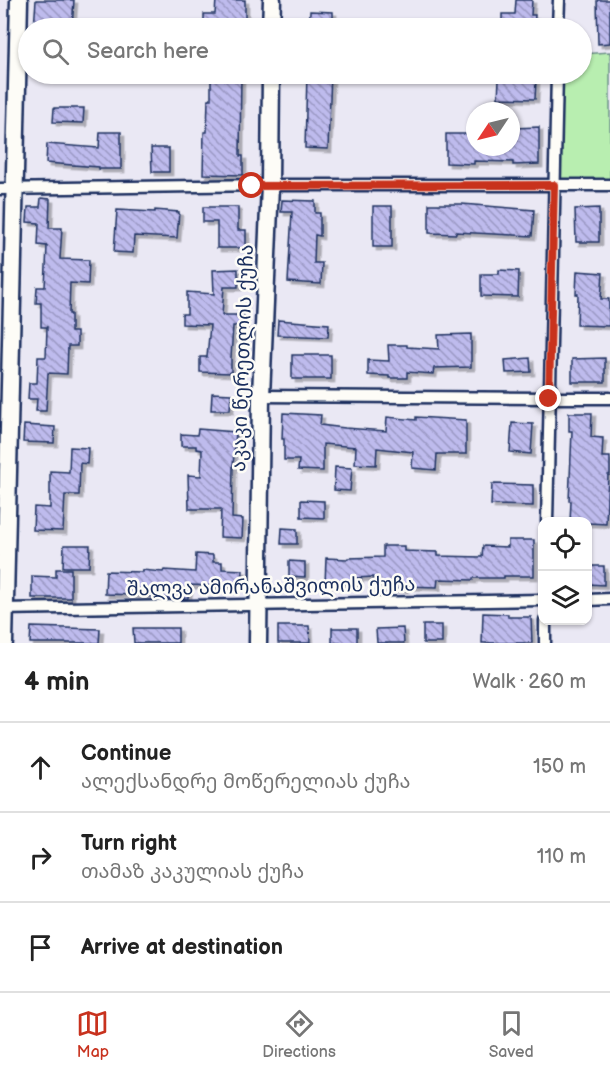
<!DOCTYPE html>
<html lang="en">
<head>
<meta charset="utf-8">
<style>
  :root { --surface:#fff; --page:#f6f6f6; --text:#222; --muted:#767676; --line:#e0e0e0; --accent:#c8321e }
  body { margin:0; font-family:"Balsamiq Sans","Noto Sans Georgian",sans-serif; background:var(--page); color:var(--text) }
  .controls { position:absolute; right:18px; bottom:18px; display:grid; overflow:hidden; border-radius:12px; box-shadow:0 2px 4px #0004 }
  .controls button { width:54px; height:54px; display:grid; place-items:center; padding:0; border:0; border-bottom:2px solid var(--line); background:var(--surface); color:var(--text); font:30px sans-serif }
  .compass { position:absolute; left:466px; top:102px; width:54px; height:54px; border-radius:50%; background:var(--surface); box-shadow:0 2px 4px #0004; rotate:235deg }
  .stop { position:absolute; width:18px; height:18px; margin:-14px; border:4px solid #c8321e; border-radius:50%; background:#fff }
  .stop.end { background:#c8321e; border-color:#fff; box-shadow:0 2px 6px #0008 }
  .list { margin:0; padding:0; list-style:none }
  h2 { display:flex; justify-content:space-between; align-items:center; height:78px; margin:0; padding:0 24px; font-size:26px }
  h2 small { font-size:20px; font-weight:400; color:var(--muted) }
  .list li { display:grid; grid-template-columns:39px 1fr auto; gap:18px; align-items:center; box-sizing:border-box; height:90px; padding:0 24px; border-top:2px solid var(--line) }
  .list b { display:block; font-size:22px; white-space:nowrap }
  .list p { margin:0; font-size:20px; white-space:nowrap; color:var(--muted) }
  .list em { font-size:20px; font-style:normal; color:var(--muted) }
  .icon { flex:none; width:33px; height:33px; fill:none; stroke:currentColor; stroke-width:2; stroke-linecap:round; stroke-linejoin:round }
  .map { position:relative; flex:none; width:610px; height:643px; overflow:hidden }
  .search { position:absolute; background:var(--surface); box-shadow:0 2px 4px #0004; left:18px; right:18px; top:18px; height:66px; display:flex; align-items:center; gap:15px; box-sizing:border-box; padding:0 21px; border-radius:33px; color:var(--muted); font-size:22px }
  .sheet { height:348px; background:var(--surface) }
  nav { display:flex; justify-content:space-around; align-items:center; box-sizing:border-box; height:84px; border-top:2px solid var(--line); background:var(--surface); font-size:16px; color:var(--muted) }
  nav a { display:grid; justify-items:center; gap:3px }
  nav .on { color:var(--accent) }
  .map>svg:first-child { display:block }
  .green { fill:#b8eeb0; stroke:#6a8e87; stroke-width:1.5 }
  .building { fill:url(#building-back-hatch); stroke:#1b2f5e; stroke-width:1.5; filter:url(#shadow) }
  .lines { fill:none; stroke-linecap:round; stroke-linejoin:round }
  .minor-casing { stroke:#1b2f5e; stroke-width:15 }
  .secondary-casing { stroke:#1b2f5e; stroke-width:21 }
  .minor { stroke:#fdfcf7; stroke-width:10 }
  .secondary { stroke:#fdfcf7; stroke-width:16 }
  .route { stroke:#c8321e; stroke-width:8 }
  .labels { text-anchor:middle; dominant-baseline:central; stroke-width:5; stroke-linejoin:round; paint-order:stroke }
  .street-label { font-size:20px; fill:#1b2f5e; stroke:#fdfcf7 }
</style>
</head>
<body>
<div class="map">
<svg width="610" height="643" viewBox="0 0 610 643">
  <defs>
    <pattern id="building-back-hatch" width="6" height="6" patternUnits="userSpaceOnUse" patternTransform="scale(1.5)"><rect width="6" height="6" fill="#bebbed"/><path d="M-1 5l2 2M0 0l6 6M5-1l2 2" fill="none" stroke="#9a98c3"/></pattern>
    <filter id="shadow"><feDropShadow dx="3.5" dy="3.5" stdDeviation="0" flood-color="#0004"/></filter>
  </defs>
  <rect width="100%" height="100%" fill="#eae8f4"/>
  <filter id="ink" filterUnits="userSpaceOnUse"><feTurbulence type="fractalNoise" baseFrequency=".0167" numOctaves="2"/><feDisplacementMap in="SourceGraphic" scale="12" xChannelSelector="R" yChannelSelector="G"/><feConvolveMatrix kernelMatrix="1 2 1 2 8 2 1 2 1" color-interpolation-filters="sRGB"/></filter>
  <g filter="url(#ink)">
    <path class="green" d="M610,52V185H554L557,74H582V54Z"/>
    <g class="building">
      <path d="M36,0H74L72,28H34Z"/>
      <path d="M216,0H245V28H204V14H215Z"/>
      <path d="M516,0H532L531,15H535L534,28H502V14H515Z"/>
      <path d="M597,0H610V43L598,44Z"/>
      <path d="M310,11L333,12V28H309Z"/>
      <path d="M211,74H241L240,156H243V175L203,174L204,132H207L208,99H211Z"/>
      <path d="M307,74H331L328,149L305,148Z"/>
      <path d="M499,80L536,81L535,99L498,98Z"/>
      <path d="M54,108H84L83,123L53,122Z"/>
      <path d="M539,127V164L513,165V162L474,161V164L446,163V134H474V147H513V128Z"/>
      <path d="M100,132H121V169H99V167L46,163L47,144L99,148Z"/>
      <path d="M151,148H169V172H152Z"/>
      <path d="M41,198L50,199L49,228H62L60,259L89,260L88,284L70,283L69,314H71V332H77V346H68L67,374L48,373L46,411H36L37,399H28L29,383H37L38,357H46L47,327H41V303H36L37,287H45L47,246L38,245L39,223L27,222L28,207H40Z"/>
      <path d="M282,200L315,201V213H320V236L315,235L314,263H322L321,284L288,282L292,212H281Z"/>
      <path d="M429,204H462L534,210L532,236L456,232V234L429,233Z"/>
      <rect x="373" y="206" width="19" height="41"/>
      <path d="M203,207H238V230H246V248H217V222H203Z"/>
      <path d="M599,208V242H576L575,209Z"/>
      <path d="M117,210L155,212V210L179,212L177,238L134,236L133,253L114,252Z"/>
      <path d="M238,269V287H224L222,315H244V326H233L231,358V373L200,372V357H207L210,325L182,324V314H187V292L214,294L213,270Z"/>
      <path d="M499,270L519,271L518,297L481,296V274H499Z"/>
      <path d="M577,271L603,273L601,299H609V326L577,325L578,294H576Z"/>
      <path d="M278,320L329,324L328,337L277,335Z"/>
      <path d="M471,334V367L434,368L433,374L407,372V378H389V376L368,375V360L389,361L388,345H407V347L439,349L438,335Z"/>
      <rect x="292" y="355" width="39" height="24"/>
      <path d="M530,358L531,372L506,373L505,360Z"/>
      <path d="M605,358V382H572V359Z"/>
      <path d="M212,393L231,394L230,410H211Z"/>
      <path d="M283,413L321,415L320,425L345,428L386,431L387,417L416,420V417L466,420V454H437L436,470L412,468L413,452L377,448L376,465L355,464L356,447L323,444V471L298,470L299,460H284V439H282Z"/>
      <path d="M569,413H592L591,437L603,438L602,457H610V475H608L606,524L570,522L571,501H569L572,431H569Z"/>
      <path d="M512,423L533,424L531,454L510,452Z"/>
      <path d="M24,425L55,427L54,443L23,442Z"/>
      <path d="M198,429L236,432L233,466L232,518L243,519L242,538L220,537L221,509H189L188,475L201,476L202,450L196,449V446H181V434L197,435Z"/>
      <path d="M70,447L88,448L87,464L80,463L79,495H65L63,531L33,530L34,507L50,508V471L69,472Z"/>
      <path d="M335,467L352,468L350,491L334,490Z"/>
      <path d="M492,484L533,485V506L491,505Z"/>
      <path d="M301,500L324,501V518L301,517Z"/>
      <path d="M282,528L297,529V544H281Z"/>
      <path d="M508,540H534V576H504V578H473V580L438,579L437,587L405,586V589H383V583H374L373,577L356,578V583L325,584L326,558L348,559V558L383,557V546H404V551L438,552V556L482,557L483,546L508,547Z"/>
      <path d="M64,545H90L89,567H63Z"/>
      <path d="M196,554L213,555V562H222V569L243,570L242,587L189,585L188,598L170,599L136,595L105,594L106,571L142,572V570L163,572L164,570L195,572Z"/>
      <path d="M289,561L305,562V577L289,576Z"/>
      <path d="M588,566H604V585L588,584Z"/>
      <path d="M56,569H71V598H32V576L56,577Z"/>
      <path d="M483,613L508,614V617H531L532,643H482Z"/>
      <rect x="423" y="625" width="19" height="18"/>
      <path d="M278,626H309L310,643H278Z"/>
      <path d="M31,627L100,629L99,643H30Z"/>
      <path d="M133,628H178V643H134Z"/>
      <rect x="332" y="628" width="25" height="15"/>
      <path d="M403,628L404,643H377L376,629Z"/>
    </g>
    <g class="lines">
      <g class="minor-casing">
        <g id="minor">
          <path d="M558,28L559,0"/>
          <path d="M0,189L270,185H610"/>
          <path d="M261,396L549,398H610"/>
          <path d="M547,522L557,74"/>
          <path d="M588,600L610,599"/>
          <path d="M0,609L542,600"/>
          <path d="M545,643V620"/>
        </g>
      </g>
      <g class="secondary-casing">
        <g id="secondary">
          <path d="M271,28L272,0"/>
          <path d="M4,643L19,0"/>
          <path d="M258,643L261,396L270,185L271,74"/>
        </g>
      </g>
      <use href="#minor" class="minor"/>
      <use href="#secondary" class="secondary"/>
    </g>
  </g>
  <g class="lines" filter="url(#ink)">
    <path class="route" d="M252,186L554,185L549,399"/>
  </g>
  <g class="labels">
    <g class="street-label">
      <text transform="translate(243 358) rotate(-88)">აკაკი წერეთლის ქუჩა</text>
      <text transform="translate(271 587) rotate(-1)">შალვა ამირანაშვილის ქუჩა</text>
    </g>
  </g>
</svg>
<div class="controls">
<button><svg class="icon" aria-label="locate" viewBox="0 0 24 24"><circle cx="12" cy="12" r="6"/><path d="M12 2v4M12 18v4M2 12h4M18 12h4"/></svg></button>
<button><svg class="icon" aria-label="layers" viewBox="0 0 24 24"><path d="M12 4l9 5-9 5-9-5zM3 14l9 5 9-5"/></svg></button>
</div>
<svg class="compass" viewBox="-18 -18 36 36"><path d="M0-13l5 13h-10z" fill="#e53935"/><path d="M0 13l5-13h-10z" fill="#767676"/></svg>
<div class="stop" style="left:252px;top:186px"></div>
<div class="stop end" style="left:549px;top:399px"></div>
<div class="search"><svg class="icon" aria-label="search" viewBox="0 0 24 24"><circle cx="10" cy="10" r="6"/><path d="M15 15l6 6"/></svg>Search here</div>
</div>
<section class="sheet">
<h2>4 min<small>Walk · 260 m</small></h2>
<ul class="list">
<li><svg class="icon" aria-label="ahead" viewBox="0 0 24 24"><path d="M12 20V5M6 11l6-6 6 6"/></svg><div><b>Continue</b><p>ალექსანდრე მოწერელიას ქუჩა</p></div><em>150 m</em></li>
<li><svg class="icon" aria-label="right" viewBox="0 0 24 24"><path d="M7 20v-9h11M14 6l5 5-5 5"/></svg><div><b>Turn right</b><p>თამაზ კაკულიას ქუჩა</p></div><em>110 m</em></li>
<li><svg class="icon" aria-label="arrive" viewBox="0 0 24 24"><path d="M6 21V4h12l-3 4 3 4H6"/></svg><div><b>Arrive at destination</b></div></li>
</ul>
</section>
<nav>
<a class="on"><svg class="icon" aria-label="map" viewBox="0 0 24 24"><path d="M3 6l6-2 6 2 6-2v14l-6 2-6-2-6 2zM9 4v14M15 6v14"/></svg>Map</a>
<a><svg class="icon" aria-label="directions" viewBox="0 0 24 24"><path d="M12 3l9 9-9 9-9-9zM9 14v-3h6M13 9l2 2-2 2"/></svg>Directions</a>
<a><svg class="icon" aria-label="saved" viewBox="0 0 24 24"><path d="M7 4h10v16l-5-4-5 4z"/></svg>Saved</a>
</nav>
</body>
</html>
